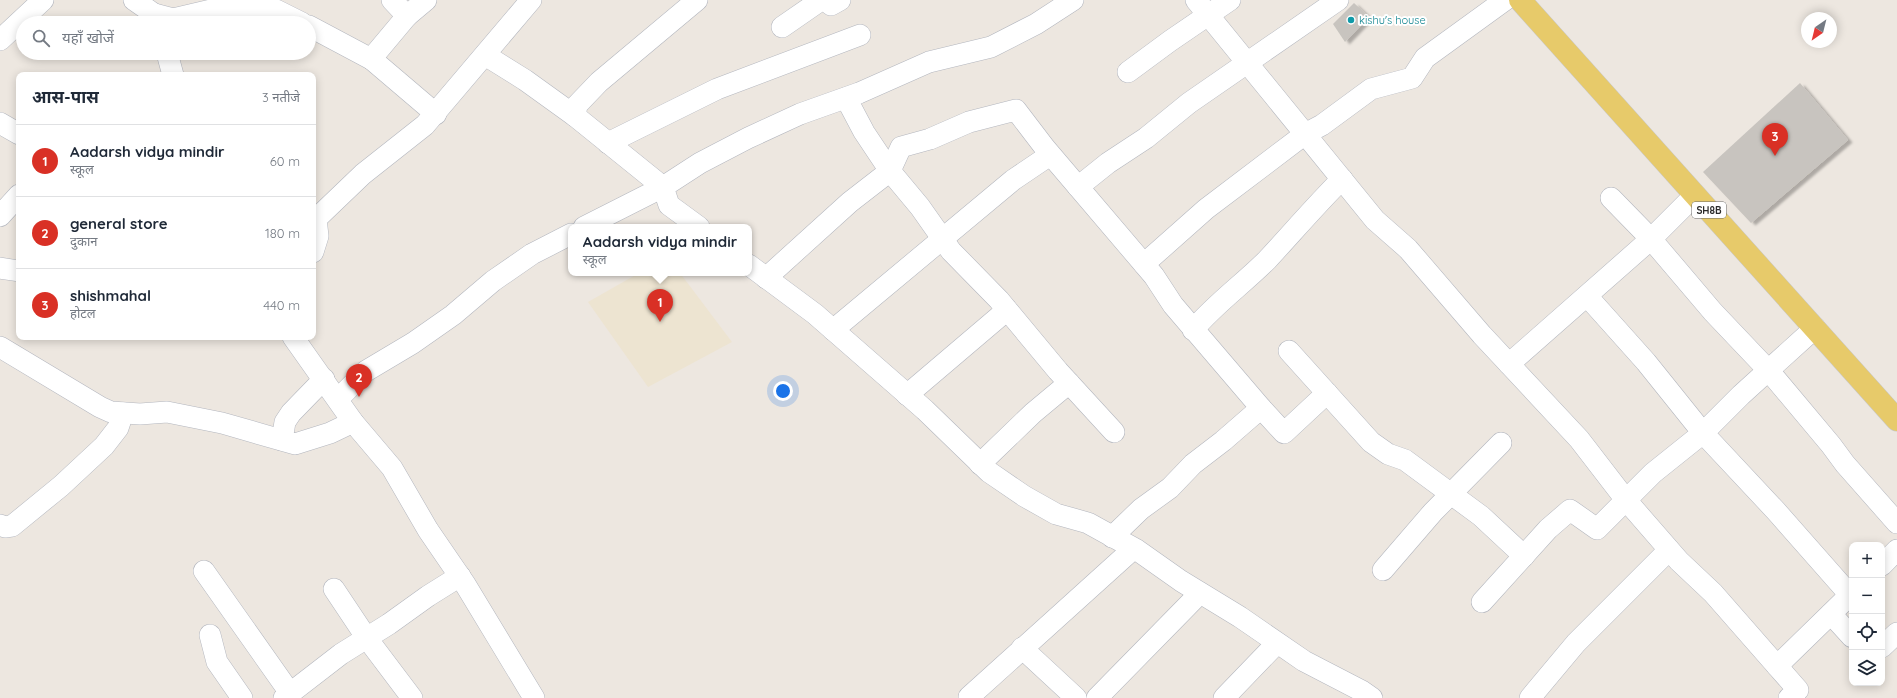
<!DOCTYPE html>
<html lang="hi">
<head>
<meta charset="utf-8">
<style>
  :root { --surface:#fff; --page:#f2f2f3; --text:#1f2937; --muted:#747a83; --line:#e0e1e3; --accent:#d93025 }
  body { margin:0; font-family:Quicksand,"Noto Sans Devanagari",sans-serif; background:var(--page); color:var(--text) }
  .controls { position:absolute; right:12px; bottom:12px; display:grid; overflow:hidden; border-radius:8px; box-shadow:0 2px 10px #0003 }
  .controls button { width:36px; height:36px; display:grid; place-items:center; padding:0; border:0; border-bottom:1px solid var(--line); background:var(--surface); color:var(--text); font:20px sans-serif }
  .compass { position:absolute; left:1801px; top:12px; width:36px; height:36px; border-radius:50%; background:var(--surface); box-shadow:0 2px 10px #0003; rotate:215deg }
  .you { position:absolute; left:783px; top:391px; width:14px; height:14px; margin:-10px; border:3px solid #fff; border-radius:50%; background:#1a73e8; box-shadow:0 0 0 6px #1a73e833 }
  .badge { display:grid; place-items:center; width:26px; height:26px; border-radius:50%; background:var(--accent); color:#fff; font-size:13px; font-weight:700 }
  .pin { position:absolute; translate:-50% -33px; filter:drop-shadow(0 1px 2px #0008) }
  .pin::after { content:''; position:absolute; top:21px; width:14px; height:12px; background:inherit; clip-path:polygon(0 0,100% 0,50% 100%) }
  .popup { position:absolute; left:568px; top:224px; width:184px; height:52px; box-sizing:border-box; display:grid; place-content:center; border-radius:8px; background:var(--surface); filter:drop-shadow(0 1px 3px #0005); font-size:13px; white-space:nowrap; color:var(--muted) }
  .popup b { font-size:15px; color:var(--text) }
  .popup::after { content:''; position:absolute; left:50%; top:100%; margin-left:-8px; border:8px solid transparent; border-top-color:var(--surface) }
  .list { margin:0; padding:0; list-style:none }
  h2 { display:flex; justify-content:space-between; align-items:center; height:52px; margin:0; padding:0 16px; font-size:17px }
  h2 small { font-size:13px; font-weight:400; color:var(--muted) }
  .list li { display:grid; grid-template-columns:26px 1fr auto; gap:12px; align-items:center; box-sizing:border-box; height:72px; padding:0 16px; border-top:1px solid var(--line) }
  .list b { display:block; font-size:15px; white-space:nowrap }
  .list p { margin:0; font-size:13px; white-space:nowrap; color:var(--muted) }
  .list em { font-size:13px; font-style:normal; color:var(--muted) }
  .icon { flex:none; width:22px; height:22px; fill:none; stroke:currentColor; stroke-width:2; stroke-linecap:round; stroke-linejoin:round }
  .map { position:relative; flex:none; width:1897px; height:698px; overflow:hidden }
  .search { position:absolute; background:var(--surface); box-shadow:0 2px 10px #0003; left:16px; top:16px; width:300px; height:44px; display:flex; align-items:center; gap:10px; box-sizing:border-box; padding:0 14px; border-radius:22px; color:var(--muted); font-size:15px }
  .panel { position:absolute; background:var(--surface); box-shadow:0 2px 10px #0003; left:16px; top:72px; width:300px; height:268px; border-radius:8px }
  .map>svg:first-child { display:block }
  .education { fill:#ede4d1 }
  .building { fill:#c8c4bf; filter:url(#shadow) }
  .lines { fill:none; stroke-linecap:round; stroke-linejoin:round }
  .minor-casing { stroke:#b3b6be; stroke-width:22 }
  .major-casing { stroke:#c8c8c8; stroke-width:23 }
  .minor { stroke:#fff; stroke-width:21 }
  .major { stroke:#e7ca6a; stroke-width:22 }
  .culture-dot { fill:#0f9aa8; stroke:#fff; stroke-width:1.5 }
  .labels { text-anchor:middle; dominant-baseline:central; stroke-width:4; stroke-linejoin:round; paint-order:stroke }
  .shield { fill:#fff; stroke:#6b6b6b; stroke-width:1 }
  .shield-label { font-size:10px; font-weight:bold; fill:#2c2c2c }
  .culture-label { font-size:11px; fill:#0d838f; stroke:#fff; text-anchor:start }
</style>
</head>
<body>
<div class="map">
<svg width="1897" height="698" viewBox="0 0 1897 698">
  <defs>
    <filter id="shadow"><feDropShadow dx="4.5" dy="2.5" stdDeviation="1" flood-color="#0004"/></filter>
  </defs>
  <rect width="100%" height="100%" fill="#ede7e0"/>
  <path class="education" d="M639,273H680L732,342L648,387L588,302Z"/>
  <g class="building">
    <path d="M1354,3L1369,17L1345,42L1333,24Z"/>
    <path d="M1800,83L1848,140L1751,223L1703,172Z"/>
  </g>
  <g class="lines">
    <g class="minor-casing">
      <g id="minor">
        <path d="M134,0L154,14L157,23"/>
        <path d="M392,0L407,16L426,0"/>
        <path d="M826,0L831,5L840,0"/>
        <path d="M1196,0L1375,220L1408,249L1482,335L1579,439L1626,500L1597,529L1570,510L1548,529L1482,602"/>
        <path d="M154,14L173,19L228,6L243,7L276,10L302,23"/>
        <path d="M309,26L371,59L407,16"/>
        <path d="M782,27L821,0"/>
        <path d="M0,40L43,0"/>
        <path d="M167,53L173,75"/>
        <path d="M485,55L525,80L575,116"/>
        <path d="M369,57L436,114"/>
        <path d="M1128,72L1170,41L1230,0"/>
        <path d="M846,98L864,132L890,171L920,207L951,251L999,300L1058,371L1114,432"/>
        <path d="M0,123L19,134"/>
        <path d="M608,143L717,89L860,35"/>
        <path d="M1078,187L1108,163L1146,138L1189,103L1338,0"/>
        <path d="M1611,198L1651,239L1713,312L1769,371L1831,445L1845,464L1897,523"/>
        <path d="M0,216L19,195"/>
        <path d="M584,227L663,187L575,116L577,105L599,82L697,0"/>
        <path d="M699,227L669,205L663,187L700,163L748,138L800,114L859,93L929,62L991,47L1036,24L1073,0"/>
        <path d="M313,252L318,236L316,219L363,174L425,125L531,0"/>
        <path d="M1144,264L1206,209L1305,134L1322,125L1371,89L1412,78L1425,58L1505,0"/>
        <path d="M749,265L815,314L925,410L989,472L1024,496L1056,514L1088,523L1137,550L1181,581L1240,617L1304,661L1362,691L1372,698"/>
        <path d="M0,268L19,271"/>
        <path d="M766,278L850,202L890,171L901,147L930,139L969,122L1016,110L1045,148L1154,276L1173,305L1261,408L1223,441L1193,464L1170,488L1141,509L1112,537"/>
        <path d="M1587,296L1646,362L1703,433L1653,473L1626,500L1679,561L1713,593L1777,666L1850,595"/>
        <path d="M1815,328L1741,395L1703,433L1776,511L1850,595L1852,593"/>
        <path d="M833,330L1013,180L1050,155"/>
        <path d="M1193,330C1215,304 1243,284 1267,260C1292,233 1316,205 1342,179"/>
        <path d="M293,337L353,422L392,468L428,530L465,584L534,698"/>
        <path d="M0,347L100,407L111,412L140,414L167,412L222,423L295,444L330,433L353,422"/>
        <path d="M1289,351L1371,442L1388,454L1405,460L1481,516L1524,556"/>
        <path d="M1509,364L1651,239L1695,195"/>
        <path d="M907,395L1007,310"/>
        <path d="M338,399L366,371L413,343L453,315L493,281L532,254L571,234"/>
        <path d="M1261,408L1284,433L1327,393"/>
        <path d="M282,440L285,422L291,413L324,379"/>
        <path d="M980,464L1033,413L1069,383"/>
        <path d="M0,525L5,527L12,526L61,486L104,446L118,428L123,413"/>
        <path d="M1882,565L1897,550"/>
        <path d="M1383,570L1433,512L1501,443"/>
        <path d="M204,571L290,693"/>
        <path d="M334,589L366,637L412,698"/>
        <path d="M1831,614L1852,637"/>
        <path d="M210,635L217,662L242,698"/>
        <path d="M1882,647L1897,633"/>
        <path d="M1022,648L1076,698"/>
        <path d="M1777,666L1798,690L1789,698"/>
        <path d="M969,697L1133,549"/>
        <path d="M284,698L341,654L389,624L428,596L460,576"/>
        <path d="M1097,698L1200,593"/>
        <path d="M1224,698L1277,643"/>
        <path d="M1530,698L1576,643L1669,550"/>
      </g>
    </g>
    <g class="major-casing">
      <path id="major" d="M1520,0L1897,420"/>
    </g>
    <use href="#minor" class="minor"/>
    <use href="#major" class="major"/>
  </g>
  <circle class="culture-dot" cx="1351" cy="20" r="4"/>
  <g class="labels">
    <rect class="shield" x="1692" y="202" width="34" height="16" rx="3"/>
    <g class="shield-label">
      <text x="1709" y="210">SH8B</text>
    </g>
    <g class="culture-label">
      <text x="1359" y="20">kishu's house</text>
    </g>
  </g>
</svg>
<div class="controls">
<button>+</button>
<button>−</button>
<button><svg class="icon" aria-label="locate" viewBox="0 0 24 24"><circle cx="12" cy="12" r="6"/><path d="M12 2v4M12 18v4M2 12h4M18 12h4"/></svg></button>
<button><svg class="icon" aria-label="layers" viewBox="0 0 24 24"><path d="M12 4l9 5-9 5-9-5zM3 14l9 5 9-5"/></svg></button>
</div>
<svg class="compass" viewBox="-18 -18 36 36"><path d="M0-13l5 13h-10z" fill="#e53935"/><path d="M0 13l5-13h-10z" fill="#747a83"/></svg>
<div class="you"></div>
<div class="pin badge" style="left:660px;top:322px">1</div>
<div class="popup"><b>Aadarsh vidya mindir</b>स्कूल</div>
<div class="pin badge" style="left:359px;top:397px">2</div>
<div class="pin badge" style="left:1775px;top:156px">3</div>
<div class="search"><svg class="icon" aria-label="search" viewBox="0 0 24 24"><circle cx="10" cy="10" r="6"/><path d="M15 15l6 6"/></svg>यहाँ खोजें</div>
<section class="panel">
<h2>आस-पास<small>3 नतीजे</small></h2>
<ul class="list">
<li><span class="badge">1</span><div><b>Aadarsh vidya mindir</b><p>स्कूल</p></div><em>60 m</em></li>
<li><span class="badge">2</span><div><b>general store</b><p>दुकान</p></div><em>180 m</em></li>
<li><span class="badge">3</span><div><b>shishmahal</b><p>होटल</p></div><em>440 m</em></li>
</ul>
</section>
</div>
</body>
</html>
